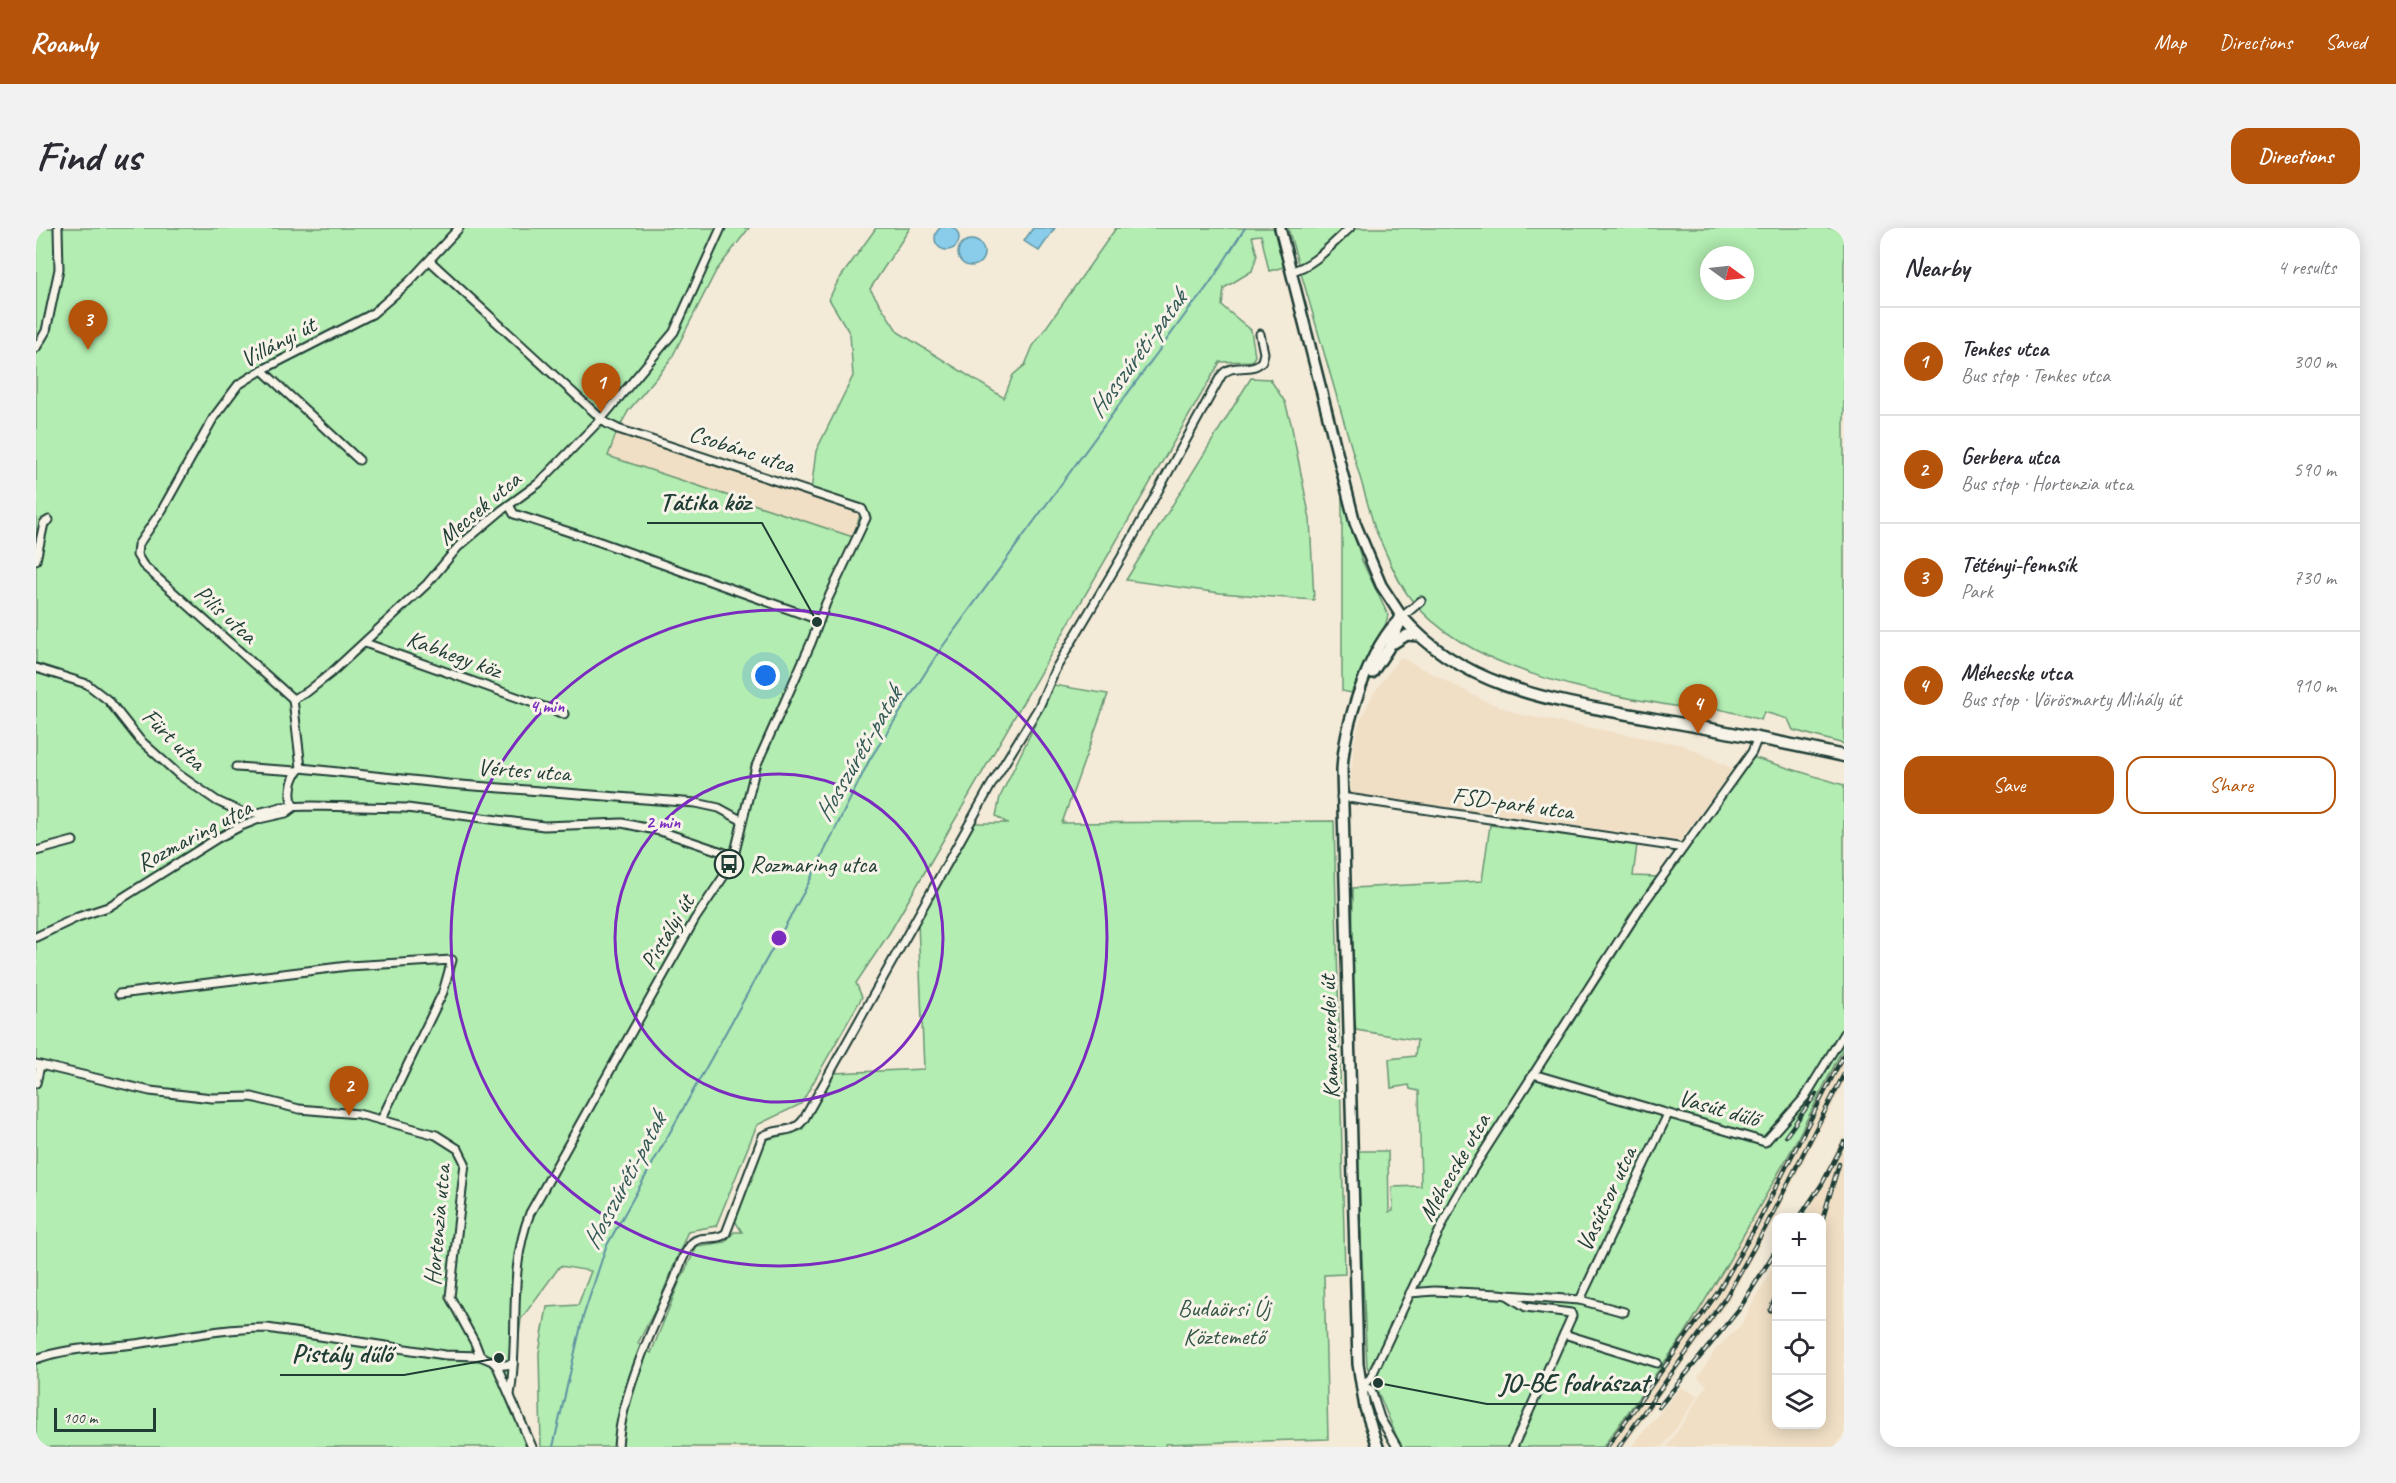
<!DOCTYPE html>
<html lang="en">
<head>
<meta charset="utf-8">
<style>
  :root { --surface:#fff; --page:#f2f2f3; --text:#2b2b33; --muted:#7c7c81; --line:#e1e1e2; --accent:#b45309 }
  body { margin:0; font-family:Caveat,sans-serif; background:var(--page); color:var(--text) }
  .controls { position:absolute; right:18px; bottom:18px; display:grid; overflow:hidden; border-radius:12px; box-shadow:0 3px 15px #0003 }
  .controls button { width:54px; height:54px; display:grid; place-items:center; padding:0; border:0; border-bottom:2px solid var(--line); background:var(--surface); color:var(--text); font:30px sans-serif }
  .compass { position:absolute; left:1664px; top:18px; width:54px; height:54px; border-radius:50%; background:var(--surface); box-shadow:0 3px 15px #0003; rotate:105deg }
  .scale { position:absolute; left:18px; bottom:15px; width:102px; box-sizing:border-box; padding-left:6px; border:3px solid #1f3d34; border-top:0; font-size:16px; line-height:21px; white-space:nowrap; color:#1f3d34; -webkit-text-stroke:4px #f7f3e8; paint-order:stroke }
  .you { position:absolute; left:730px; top:448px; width:21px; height:21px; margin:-15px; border:4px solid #fff; border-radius:50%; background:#1a73e8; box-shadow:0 0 0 9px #1a73e833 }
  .badge { display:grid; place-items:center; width:39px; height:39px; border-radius:50%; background:var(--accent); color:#fff; font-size:20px; font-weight:700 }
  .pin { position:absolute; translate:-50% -50px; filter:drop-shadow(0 2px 3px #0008) }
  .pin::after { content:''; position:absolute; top:32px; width:21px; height:18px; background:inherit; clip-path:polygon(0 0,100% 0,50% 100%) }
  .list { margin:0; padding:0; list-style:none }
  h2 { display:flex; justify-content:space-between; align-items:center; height:78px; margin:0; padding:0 24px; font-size:26px }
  h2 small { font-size:20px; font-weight:400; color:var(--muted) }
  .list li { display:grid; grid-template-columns:39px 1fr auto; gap:18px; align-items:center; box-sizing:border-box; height:108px; padding:0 24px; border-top:2px solid var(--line) }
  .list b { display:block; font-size:22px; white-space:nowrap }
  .list p { margin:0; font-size:20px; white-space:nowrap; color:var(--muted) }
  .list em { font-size:20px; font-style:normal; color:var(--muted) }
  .actions { display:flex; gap:12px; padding:18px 24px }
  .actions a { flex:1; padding:14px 0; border:2px solid var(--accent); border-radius:18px; text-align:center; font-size:21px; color:var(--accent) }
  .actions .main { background:var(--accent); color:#fff }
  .icon { flex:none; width:33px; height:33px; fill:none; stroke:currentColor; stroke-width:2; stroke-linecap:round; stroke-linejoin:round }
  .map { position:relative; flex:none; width:1808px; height:1219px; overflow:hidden; border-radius:18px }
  header { display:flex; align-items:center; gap:36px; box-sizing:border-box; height:84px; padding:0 30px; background:var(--accent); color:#fff }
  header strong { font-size:28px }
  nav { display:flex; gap:33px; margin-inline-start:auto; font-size:21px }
  .intro { display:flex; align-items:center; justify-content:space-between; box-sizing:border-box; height:144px; padding:0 36px }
  h1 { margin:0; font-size:42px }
  .button { padding:15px 27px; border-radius:18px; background:var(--accent); color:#fff; font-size:21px; font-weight:700 }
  main { display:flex; gap:36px; padding:0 36px }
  aside { flex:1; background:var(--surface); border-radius:18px; box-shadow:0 3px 15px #0003 }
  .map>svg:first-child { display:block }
  .built { fill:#f0dfc5 }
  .green { fill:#b3edb2; stroke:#699573; stroke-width:1.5; fill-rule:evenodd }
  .water { fill:#89cdea; stroke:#5f93a1; stroke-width:1.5 }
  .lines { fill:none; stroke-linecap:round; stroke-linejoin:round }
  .stream { stroke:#5f93a1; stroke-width:2 }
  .minor-casing { stroke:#1f3d34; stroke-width:11 }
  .tertiary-casing { stroke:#1f3d34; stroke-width:14 }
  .secondary-casing { stroke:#1f3d34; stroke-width:15 }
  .minor { stroke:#f7f3e8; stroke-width:7 }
  .tertiary { stroke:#f7f3e8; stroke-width:9 }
  .secondary { stroke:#f7f3e8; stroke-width:10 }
  .rail-casing { stroke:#1f3d34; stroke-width:4.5 }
  .rail { stroke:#f7f3e8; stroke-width:2; stroke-dasharray:7; stroke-linecap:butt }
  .ring { fill:none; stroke:#7b2cbf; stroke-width:3 }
  .labels { text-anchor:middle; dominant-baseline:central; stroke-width:6; stroke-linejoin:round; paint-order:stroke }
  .street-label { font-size:24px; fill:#1f3d34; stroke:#f7f3e8 }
  .poi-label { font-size:24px; fill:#1f3d34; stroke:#f7f3e8; text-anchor:start }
  .park-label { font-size:24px; fill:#355747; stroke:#f7f3e8 }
  .water-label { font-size:26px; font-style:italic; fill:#345a58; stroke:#f7f3e8 }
  .centre { fill:#7b2cbf; stroke:#f7f3e8; stroke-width:3 }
  .ring-label { font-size:18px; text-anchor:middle; font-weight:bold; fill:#7b2cbf; stroke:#f7f3e8; stroke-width:6; stroke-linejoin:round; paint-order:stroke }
  .leader { fill:none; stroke:#1f3d34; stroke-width:2 }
  .callout-dot { fill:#1f3d34; stroke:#f7f3e8; stroke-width:2 }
  .callout-label { font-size:26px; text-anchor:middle; font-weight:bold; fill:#1f3d34; stroke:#f7f3e8; stroke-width:6; stroke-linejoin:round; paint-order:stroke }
</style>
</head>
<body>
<header>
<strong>Roamly</strong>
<nav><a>Map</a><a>Directions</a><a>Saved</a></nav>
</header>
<div class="intro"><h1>Find us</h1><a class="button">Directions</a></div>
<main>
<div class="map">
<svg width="1808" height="1219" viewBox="0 0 1808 1219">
  <rect width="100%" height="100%" fill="#f4ead8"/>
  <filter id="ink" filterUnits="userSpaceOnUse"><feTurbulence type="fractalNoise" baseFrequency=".0167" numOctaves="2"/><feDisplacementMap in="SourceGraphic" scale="12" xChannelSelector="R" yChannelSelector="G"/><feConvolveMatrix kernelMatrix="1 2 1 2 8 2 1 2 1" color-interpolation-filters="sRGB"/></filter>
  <g filter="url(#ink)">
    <g class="built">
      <path d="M581,203L826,281L817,309L572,228Z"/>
      <path d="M1364,429L1449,473L1470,481L1486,487L1647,517L1697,541L1644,613L1316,565L1314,563L1318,515L1324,493L1337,466Z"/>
      <path d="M1808,818V855L1735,996L1694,1070L1588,1219H1567L1648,1107L1691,1036L1757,919Z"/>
      <path d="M1808,907V1205L1799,1219H1631L1671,1157L1662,1150L1680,1121L1705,1097L1740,1033V1196H1786V990L1768,989L1776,977L1771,973L1785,952Z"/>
      <path d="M1645,1159L1662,1168L1627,1219H1595Z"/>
    </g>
    <g class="green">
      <path d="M0,0H713L680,43L634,133L593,182L581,203L572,228L817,309L826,281L775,264L780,223L817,148L814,106L793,71L802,53L840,0H874L834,61L862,104L968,170L977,147L989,137L997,118L1080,0H1238L1248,39L1233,43L1225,7L1216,8L1221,27L1216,43L1188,60L1186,78L1215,102L1219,128L1216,133L1184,134L854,704L820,755L826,769L765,876L721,897L680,998L652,1003L622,1076L602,1115L615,1125L643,1055L661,1018L689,1014L698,1004H706L699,993L729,912L766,902L798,845L888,841L882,694L939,595H971L960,588L964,569L1018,457L1072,466L1026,595L1298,593L1309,1046L1288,1047L1292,1211L1130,1216V1219H505L503,1125L511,1079L542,1077L555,1043L524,1038L485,1091L475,1178L490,1219H0Z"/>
      <path d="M1252,0H1808V516L1757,502L1752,491L1728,484L1725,492C1709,488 1692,482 1676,480C1666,479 1655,481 1644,479C1558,465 1431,443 1374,370C1359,350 1350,324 1339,301ZM1673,27H1709V63H1673Z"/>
      <path d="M1215,150L1234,151L1249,174L1255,195L1274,291L1278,372L1184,365L1090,352Z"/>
      <path d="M1306,266L1326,333L1352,387L1350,395L1315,465L1306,463Z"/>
      <path d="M1716,529L1808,557V818L1757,919L1691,1036L1648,1107L1567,1219H1365L1331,1138L1321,923H1352L1353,984L1357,983L1356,959L1385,958L1383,863L1374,861L1373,857L1355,860L1353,831L1379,828L1381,812L1320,802L1316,769L1317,660L1446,653L1454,597L1601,617L1597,648L1622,649L1522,802H1532L1615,672Z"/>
    </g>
    <g class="water">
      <circle cx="911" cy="10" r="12"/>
      <path d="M997,0H1019L1003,23L988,13Z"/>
      <circle cx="935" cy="25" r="13"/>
    </g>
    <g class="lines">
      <path class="stream" d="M517,1219L547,1089L570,1019L768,664L834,531L904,422L1154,80C1176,56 1191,27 1209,0"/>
      <g class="minor-casing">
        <g id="minor">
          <path d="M394,33L570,195L582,201L826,281L830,290L790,375L775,415L720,538L698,628L692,642L659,691L494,985C471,1044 484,1105 474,1167"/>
          <path d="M1255,43C1277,39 1297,15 1314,0"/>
          <path d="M0,120L10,103L23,41L22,0"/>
          <path d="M226,142L323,232"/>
          <path d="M473,277L478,286L564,314L783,392"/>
          <path d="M0,332L8,295L13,292"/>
          <path d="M1366,389L1385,373"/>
          <path d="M329,415L528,486"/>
          <path d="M0,440L51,456L73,473L103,511L142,546L181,573L205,584L222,585L245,579L276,578L371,580L508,598L586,595L624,603L698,628"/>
          <path d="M257,471L107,337L101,327L102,317L126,282L178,189L202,157L226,142L336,86L373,54L423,0"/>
          <path d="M257,471L271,464L295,445L391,356L422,319L466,282L503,255L566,190L638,104L685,0"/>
          <path d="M257,471L265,540C255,548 252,568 258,579"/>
          <path d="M200,539L261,543"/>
          <path d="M265,540L412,556L660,575L683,580L705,592"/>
          <path d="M1305,569L1642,619"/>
          <path d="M0,623L37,613"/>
          <path d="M0,709L42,689L72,679L180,611L205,598L223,591L250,585L258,579"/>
          <path d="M83,766L312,738L416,732L407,764L345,892"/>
          <path d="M0,836L114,863L176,870L216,869L263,881L322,886L345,892L400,907L422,921L429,935L414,1069L439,1115L444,1128"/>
          <path d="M1497,846L1729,914L1769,869L1808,805"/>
          <path d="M0,855L4,838"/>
          <path d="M1374,1065L1398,1063L1463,1066L1471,1067L1490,1079L1535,1085L1536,1088L1477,1219"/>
          <path d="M1471,1067L1544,1072L1588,1084"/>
          <path d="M1544,1072L1632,886"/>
          <path d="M1528,1106L1621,1135"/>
          <path d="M0,1131C33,1119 65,1120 99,1116C144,1110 186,1100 231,1100L409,1127L444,1128L456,1133L461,1138L496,1219"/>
          <path d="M461,1138L477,1136"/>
          <path d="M1325,1157L1334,1151L1417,974L1431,950L1602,683L1716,524L1722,509"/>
          <path d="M1325,1157L1335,1162L1344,1190L1361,1219"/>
          <path d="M582,1219C585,1168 616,1100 638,1053C643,1041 647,1025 656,1015C665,1006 681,1014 690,1005L727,908C742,899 757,907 768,891L954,559L1003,479L1019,442L1088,325L1185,148C1196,133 1215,146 1226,133L1228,125L1224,106"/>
        </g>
      </g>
      <g class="tertiary-casing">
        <g id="tertiary">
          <path d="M1244,0L1319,295L1345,357L1366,389"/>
          <path d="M1358,415L1371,407L1383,408"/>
          <path d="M1336,445L1352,421L1366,391"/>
          <path d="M1342,1219L1329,1180L1322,1136L1306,542C1308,499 1333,417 1366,389"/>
        </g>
      </g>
      <g class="secondary-casing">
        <path id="secondary" d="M1366,389C1430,464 1528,474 1619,491C1682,502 1745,514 1808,528"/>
      </g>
      <use href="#minor" class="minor"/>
      <use href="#tertiary" class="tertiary"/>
      <use href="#secondary" class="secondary"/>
      <g class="rail-casing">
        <g id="rail">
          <path d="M1750,908L1780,866"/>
          <path d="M1763,990L1786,956L1808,914"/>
          <path d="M1786,993L1803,936"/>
          <path d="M1734,1083L1740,1068"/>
          <path d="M1623,1179L1704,1080L1740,1022"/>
          <path d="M1571,1219L1682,1064L1720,998L1808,826"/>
          <path d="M1583,1219L1690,1069L1728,1002L1808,846"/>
        </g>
      </g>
      <use href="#rail" class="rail"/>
    </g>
  </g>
  <g class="ring">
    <circle cx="743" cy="710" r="164"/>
    <circle cx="743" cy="710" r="328"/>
  </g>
  <defs>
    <g id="bus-ring" transform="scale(1.5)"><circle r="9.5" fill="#f7f3e8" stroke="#1f3d34" stroke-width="1.5"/><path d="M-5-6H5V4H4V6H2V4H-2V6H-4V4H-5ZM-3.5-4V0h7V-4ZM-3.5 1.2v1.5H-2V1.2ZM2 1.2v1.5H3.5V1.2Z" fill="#1f3d34"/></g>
  </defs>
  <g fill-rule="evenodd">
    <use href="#bus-ring" x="693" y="636"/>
  </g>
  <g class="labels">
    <g class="street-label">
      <text transform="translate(242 114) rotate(-28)">Villányi út</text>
      <text transform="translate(706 221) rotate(18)">Csobánc utca</text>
      <text transform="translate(443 280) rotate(-40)">Mecsek utca</text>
      <text transform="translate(190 386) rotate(42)">Pilis utca</text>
      <text transform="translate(418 426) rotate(20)">Kabhegy köz</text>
      <text transform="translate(138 511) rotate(44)">Fürt utca</text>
      <text transform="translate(488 542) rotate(4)">Vértes utca</text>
      <text transform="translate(1477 575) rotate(8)">FSD-park utca</text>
      <text transform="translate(158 607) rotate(-28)">Rozmaring utca</text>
      <text transform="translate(631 704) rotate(-59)">Pistályi út</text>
      <text transform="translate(1293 809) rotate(-92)">Kamaraerdei út</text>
      <text transform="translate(1683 880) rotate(16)">Vasút dűlő</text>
      <text transform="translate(1418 939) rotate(-60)">Méhecske utca</text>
      <text transform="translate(1570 971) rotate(-65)">Vasútsor utca</text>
      <text transform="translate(401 997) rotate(-85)">Hortenzia utca</text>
    </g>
    <g class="poi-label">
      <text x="714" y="636">Rozmaring utca</text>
    </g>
    <g class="park-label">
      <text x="1188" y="1080">Budaörsi Új<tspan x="1188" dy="28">Köztemető</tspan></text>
    </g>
    <g class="water-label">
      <text transform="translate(1101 126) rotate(-54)">Hosszúréti-patak</text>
      <text transform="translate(822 526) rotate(-60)">Hosszúréti-patak</text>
      <text transform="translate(588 953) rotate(-62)">Hosszúréti-patak</text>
    </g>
  </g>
  <circle cx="743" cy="710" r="9" class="centre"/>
  <g class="ring-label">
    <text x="511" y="484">4 min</text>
    <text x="627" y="600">2 min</text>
  </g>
  <path class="leader" d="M781 394L726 295H611M463 1130L368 1147H244M1342 1155L1451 1176H1625"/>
  <g class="callout-dot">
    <circle cx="781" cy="394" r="6"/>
    <circle cx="463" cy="1130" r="6"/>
    <circle cx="1342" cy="1155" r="6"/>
  </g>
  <g class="callout-label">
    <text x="669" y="282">Tátika köz</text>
    <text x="306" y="1134">Pistály dűlő</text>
    <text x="1538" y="1163">JO-BE fodrászat</text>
  </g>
</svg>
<div class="controls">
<button>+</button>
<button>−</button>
<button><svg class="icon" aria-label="locate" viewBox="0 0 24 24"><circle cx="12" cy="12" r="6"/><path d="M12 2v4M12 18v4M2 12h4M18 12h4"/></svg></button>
<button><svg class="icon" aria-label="layers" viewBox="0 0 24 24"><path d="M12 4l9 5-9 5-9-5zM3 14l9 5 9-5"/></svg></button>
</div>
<svg class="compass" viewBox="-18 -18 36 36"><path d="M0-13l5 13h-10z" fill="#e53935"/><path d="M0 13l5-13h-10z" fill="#7c7c81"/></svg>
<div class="scale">100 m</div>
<div class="you"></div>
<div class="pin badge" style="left:565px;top:185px">1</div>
<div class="pin badge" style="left:313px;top:888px">2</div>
<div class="pin badge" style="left:52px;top:122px">3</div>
<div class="pin badge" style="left:1662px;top:506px">4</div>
</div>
<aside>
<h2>Nearby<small>4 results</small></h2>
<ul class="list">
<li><span class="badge">1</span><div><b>Tenkes utca</b><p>Bus stop · Tenkes utca</p></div><em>300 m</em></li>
<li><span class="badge">2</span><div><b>Gerbera utca</b><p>Bus stop · Hortenzia utca</p></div><em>590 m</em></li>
<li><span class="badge">3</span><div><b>Tétényi-fennsík</b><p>Park</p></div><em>730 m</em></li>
<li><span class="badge">4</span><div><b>Méhecske utca</b><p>Bus stop · Vörösmarty Mihály út</p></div><em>910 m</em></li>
</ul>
<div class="actions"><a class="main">Save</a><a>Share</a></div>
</aside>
</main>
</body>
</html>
